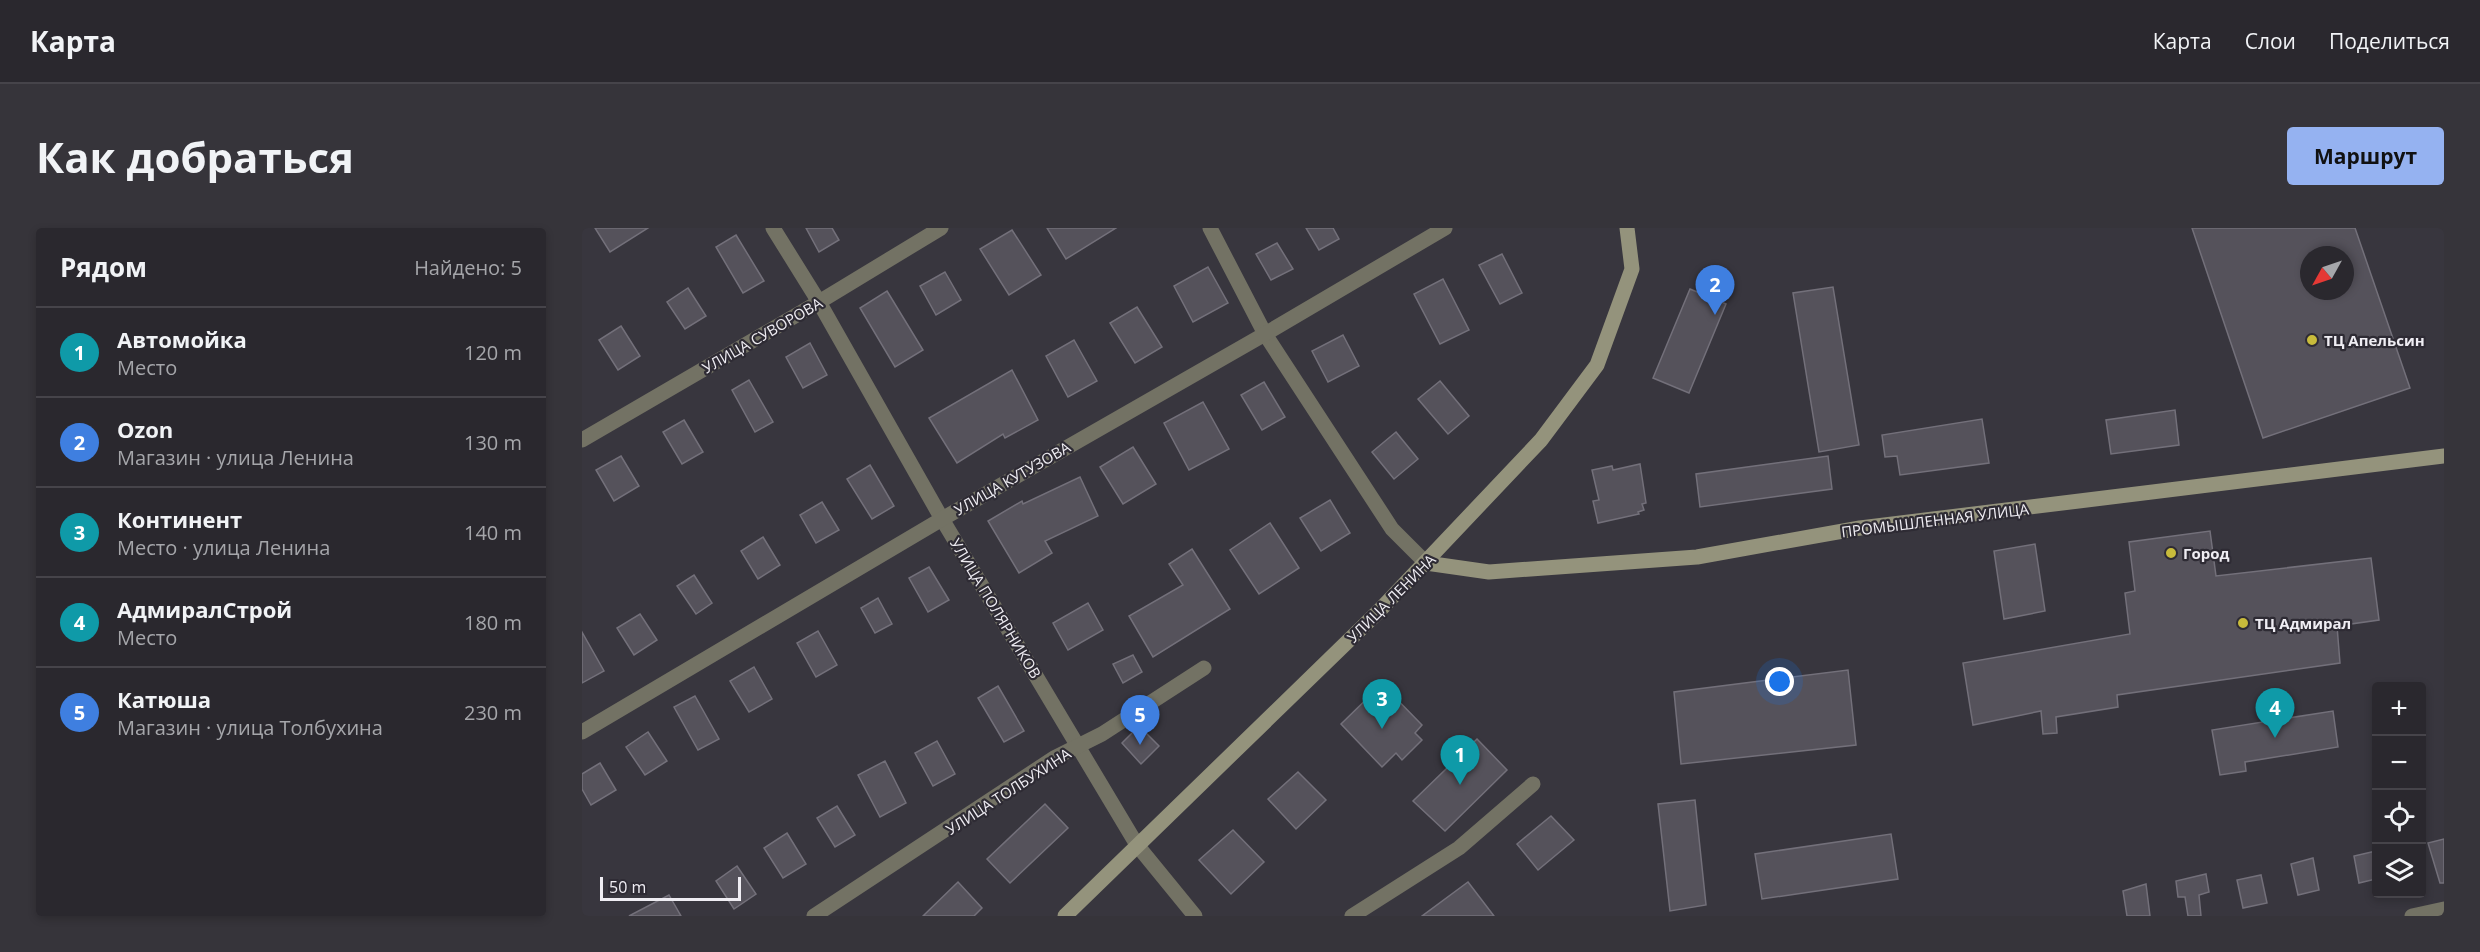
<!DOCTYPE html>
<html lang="ru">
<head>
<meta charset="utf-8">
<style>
  :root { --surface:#2a282e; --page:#36343a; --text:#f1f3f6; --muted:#a5a6aa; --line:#46444a; --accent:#95b2f1 }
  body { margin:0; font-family:"Open Sans",sans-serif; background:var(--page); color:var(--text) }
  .controls { position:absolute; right:18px; bottom:18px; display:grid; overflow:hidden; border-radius:6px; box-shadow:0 3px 9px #0003 }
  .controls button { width:54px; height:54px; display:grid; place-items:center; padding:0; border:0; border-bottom:2px solid var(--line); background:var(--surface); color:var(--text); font:30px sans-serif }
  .compass { position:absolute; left:1718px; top:18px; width:54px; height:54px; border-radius:50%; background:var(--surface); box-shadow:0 3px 9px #0003; rotate:230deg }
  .scale { position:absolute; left:18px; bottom:15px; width:141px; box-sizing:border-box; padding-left:6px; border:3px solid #efedf3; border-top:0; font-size:16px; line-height:21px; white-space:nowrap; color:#efedf3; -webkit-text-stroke:4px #2e2b34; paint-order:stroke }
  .you { position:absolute; left:1198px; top:454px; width:21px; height:21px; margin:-15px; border:4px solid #fff; border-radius:50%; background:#1a73e8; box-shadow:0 0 0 9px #1a73e833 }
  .badge { display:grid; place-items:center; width:39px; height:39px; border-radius:50%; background:var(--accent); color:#fff; font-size:20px; font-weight:700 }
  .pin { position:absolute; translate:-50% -50px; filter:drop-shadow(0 2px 3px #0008) }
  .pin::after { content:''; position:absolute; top:32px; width:21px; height:18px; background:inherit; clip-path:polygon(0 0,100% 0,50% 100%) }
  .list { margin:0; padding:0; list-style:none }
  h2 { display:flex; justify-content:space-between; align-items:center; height:78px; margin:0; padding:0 24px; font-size:26px }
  h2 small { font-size:20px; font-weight:400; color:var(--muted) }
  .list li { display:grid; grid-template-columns:39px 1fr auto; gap:18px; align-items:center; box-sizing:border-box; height:90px; padding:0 24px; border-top:2px solid var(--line) }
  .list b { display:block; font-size:22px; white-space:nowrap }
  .list p { margin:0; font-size:20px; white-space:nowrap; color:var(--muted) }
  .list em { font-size:20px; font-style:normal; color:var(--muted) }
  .icon { flex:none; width:33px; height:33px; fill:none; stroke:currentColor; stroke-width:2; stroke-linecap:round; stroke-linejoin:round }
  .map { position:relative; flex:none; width:1862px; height:688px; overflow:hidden; border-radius:6px }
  header { display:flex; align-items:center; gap:36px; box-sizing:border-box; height:84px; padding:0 30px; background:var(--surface); border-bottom:2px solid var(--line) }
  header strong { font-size:28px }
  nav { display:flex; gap:33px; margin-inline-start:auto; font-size:21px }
  .intro { display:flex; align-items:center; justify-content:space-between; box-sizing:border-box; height:144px; padding:0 36px }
  h1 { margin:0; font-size:42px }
  .button { padding:15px 27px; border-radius:6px; background:var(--accent); color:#111; font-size:21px; font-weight:700 }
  main { display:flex; gap:36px; padding:0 36px }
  aside { flex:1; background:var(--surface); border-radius:6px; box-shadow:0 3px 9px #0003 }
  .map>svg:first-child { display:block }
  .building { fill:#55525b; stroke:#73707a; stroke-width:1.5; fill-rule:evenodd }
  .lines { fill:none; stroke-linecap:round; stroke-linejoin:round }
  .street { stroke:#737264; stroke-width:15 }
  .secondary { stroke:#94937c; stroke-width:15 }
  .poi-dot { fill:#c8bb3b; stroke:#2e2b34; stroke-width:2 }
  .labels { text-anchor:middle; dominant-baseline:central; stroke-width:4.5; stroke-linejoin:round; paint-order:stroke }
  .street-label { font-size:15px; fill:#efedf3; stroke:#2e2b34 }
  .poi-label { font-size:15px; font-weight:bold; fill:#efedf3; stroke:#2e2b34; text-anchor:start }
</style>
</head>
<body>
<header>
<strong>Карта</strong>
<nav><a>Карта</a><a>Слои</a><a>Поделиться</a></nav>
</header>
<div class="intro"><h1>Как добраться</h1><a class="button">Маршрут</a></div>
<main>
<aside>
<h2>Рядом<small>Найдено: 5</small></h2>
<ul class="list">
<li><span class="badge" style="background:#0f9aa8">1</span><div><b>Автомойка</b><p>Место</p></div><em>120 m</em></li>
<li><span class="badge" style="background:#3f7fe0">2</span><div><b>Ozon</b><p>Магазин · улица Ленина</p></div><em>130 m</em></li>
<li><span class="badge" style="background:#0f9aa8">3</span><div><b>Континент</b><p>Место · улица Ленина</p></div><em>140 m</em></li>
<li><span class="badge" style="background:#0f9aa8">4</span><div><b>АдмиралСтрой</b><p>Место</p></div><em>180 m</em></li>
<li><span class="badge" style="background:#3f7fe0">5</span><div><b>Катюша</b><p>Магазин · улица Толбухина</p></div><em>230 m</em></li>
</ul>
</aside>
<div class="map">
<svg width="1862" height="688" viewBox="0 0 1862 688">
  <rect width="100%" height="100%" fill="#38363e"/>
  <g class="building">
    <path d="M13,0H66L28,24Z"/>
    <path d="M224,0H250L257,12L237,24Z"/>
    <path d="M465,0H534L484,31Z"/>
    <path d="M724,0H751L757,11L737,22Z"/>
    <path d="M1610,0H1773L1828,160L1681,210ZM1727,27H1763V63H1727Z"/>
    <path d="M430,2L459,47L427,67L398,21Z"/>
    <path d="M154,7L182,53L161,65L134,19Z"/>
    <path d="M695,15L711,41L689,52L674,26Z"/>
    <path d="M920,26L940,65L918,76L897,37Z"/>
    <path d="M626,39L646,75L611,94L592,58Z"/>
    <path d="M363,44L379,72L354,87L338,58Z"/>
    <path d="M861,51L887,102L858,116L832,66Z"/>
    <path d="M1251,59L1277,217L1237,224L1211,65Z"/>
    <path d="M106,60L124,88L103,101L85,74Z"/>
    <path d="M1108,61L1144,76L1107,165L1071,150Z"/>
    <path d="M305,63L341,122L313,139L278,80Z"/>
    <path d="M555,79L580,119L553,135L528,95Z"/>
    <path d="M39,98L58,128L36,142L17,112Z"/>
    <path d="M761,107L777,138L746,154L730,123Z"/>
    <path d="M492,112L515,153L486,169L464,128Z"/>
    <path d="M228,115L245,147L221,160L204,129Z"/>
    <path d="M430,142L456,192L423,210L421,206L375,235L347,190Z"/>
    <path d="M167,152L191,194L173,204L150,162Z"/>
    <path d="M858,153L887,188L866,206L836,171Z"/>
    <path d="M682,154L703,189L680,202L659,167Z"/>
    <path d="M621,174L647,221L607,242L582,195Z"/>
    <path d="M1593,182L1597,217L1529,226L1524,192Z"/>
    <path d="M1400,191L1407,235L1318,247L1315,228L1303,229L1300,207Z"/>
    <path d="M102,192L121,224L100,236L81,204Z"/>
    <path d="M814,204L836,231L812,251L790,224Z"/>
    <path d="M551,219L574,256L541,276L518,239Z"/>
    <path d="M39,228L57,258L32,273L14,242Z"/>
    <path d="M1246,228L1250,261L1118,279L1114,246Z"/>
    <path d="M1058,236L1064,275L1060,276L1062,282L1056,284L1057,286L1016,295L1011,273L1017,272L1010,242L1030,238L1031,242Z"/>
    <path d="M288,237L312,278L290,291L265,251Z"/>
    <path d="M498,249L516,288L463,313L470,325L437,345L406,293L440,273L441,276Z"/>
    <path d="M748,272L768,305L739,323L718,290Z"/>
    <path d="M240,274L257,302L234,315L218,287Z"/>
    <path d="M688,295L717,340L677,366L648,322Z"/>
    <path d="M1628,303L1634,348L1789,330L1797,392L1755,398L1758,435L1535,467L1536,479L1474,489L1475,505L1461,506L1459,483L1391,497L1381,435L1548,406L1543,365L1553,363L1547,314Z"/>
    <path d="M181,309L198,337L176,351L159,323Z"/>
    <path d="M1453,316L1463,383L1422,391L1412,323Z"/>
    <path d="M610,321L648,381L571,429L547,388L601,357L587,336Z"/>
    <path d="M347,339L367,372L346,384L327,350Z"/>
    <path d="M112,347L130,375L114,386L95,358Z"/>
    <path d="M296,370L310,396L293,405L279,380Z"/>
    <path d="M506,375L521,402L486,422L471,395Z"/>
    <path d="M58,386L75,412L52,427L35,400Z"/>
    <path d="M236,403L255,437L234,449L215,415Z"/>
    <path d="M0,404L22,443L0,455Z"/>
    <path d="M551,427L560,444L541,455L531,436Z"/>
    <path d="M172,439L190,471L167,484L148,453Z"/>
    <path d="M1266,442L1274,517L1099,536L1092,464Z"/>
    <path d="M800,456L840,497L833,505L840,512L820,532L814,525L800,539L759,496Z"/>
    <path d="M416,458L442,503L422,514L396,470Z"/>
    <path d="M113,468L137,511L116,522L92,479Z"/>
    <path d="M1751,483L1756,519L1663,534L1664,543L1638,547L1630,502Z"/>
    <path d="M557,498L577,518L559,536L540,515Z"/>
    <path d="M66,504L85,533L63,547L44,519Z"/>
    <path d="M895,511L925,542L863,603L831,573Z"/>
    <path d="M355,513L373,546L351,558L333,525Z"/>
    <path d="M303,533L324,575L298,589L276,547Z"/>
    <path d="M18,535L34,562L9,577L0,561V546Z"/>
    <path d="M716,544L744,572L714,601L686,571Z"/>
    <path d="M1113,572L1124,677L1088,683L1076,576Z"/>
    <path d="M463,576L486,600L428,655L405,631Z"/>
    <path d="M255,578L273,607L253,619L235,590Z"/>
    <path d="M969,588L992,612L956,642L935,616Z"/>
    <path d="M651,602L682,634L649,666L617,632Z"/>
    <path d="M205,605L224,636L201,650L182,620Z"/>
    <path d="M1309,606L1316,651L1180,671L1173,626Z"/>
    <path d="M1862,611V655H1858L1846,615Z"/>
    <path d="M1794,623V651L1777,655L1772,628Z"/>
    <path d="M1731,630L1737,662L1716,667L1709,636Z"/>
    <path d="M155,638L174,666L152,681L134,653Z"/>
    <path d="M1624,646L1627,664L1617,667L1619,688H1606L1603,669H1596L1594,653Z"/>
    <path d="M1679,647L1685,675L1661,680L1655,652Z"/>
    <path d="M376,654L400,680L392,688H341Z"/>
    <path d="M886,654L912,688H840Z"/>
    <path d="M1564,656L1568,688H1545L1541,663Z"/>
    <path d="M87,667L99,688H47Z"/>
  </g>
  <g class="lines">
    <g class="street">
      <path d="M191,0L237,74L360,291L555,617L613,688"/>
      <path d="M628,0L683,106L810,301L844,335"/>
      <path d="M0,212L237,74L359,0"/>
      <path d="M0,504L360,291L683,106L863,0"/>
      <path d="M232,688L472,530L520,506L622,440"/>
      <path d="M770,688L877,620L951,556"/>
      <path d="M1830,688L1862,681"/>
    </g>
    <g class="secondary">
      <path d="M844,335L907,344L1115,329L1278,300L1862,228"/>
      <path d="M483,688L797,383L959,212L1015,137L1050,41L1045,0"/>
    </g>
  </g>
  <g class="poi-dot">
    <circle cx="1730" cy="112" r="6"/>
    <circle cx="1589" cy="325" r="6"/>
    <circle cx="1661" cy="395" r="6"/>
  </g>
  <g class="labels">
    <g class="street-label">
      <text transform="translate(180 107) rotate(-30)">УЛИЦА СУВОРОВА</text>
      <text transform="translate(430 250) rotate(-30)">УЛИЦА КУТУЗОВА</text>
      <text transform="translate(1353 292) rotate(-7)">ПРОМЫШЛЕННАЯ УЛИЦА</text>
      <text transform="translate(809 370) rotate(-45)">УЛИЦА ЛЕНИНА</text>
      <text transform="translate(414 380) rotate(59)">УЛИЦА ПОЛЯРНИКОВ</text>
      <text transform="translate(426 563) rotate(-33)">УЛИЦА ТОЛБУХИНА</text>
    </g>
    <g class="poi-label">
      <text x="1742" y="112">ТЦ Апельсин</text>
      <text x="1601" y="325">Город</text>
      <text x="1673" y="395">ТЦ Адмирал</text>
    </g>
  </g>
</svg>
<div class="controls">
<button>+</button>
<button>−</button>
<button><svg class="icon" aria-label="locate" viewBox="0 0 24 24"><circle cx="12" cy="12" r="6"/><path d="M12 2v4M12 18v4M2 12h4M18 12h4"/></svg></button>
<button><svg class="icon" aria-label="layers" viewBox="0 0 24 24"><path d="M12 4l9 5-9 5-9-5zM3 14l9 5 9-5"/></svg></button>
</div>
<svg class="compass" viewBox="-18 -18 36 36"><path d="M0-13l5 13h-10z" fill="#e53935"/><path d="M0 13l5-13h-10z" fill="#a5a6aa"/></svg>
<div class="scale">50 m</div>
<div class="you"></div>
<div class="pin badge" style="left:878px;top:557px;background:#0f9aa8">1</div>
<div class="pin badge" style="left:1133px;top:87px;background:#3f7fe0">2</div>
<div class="pin badge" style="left:800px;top:501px;background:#0f9aa8">3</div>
<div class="pin badge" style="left:1693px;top:510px;background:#0f9aa8">4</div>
<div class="pin badge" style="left:558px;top:517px;background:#3f7fe0">5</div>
</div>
</main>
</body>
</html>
